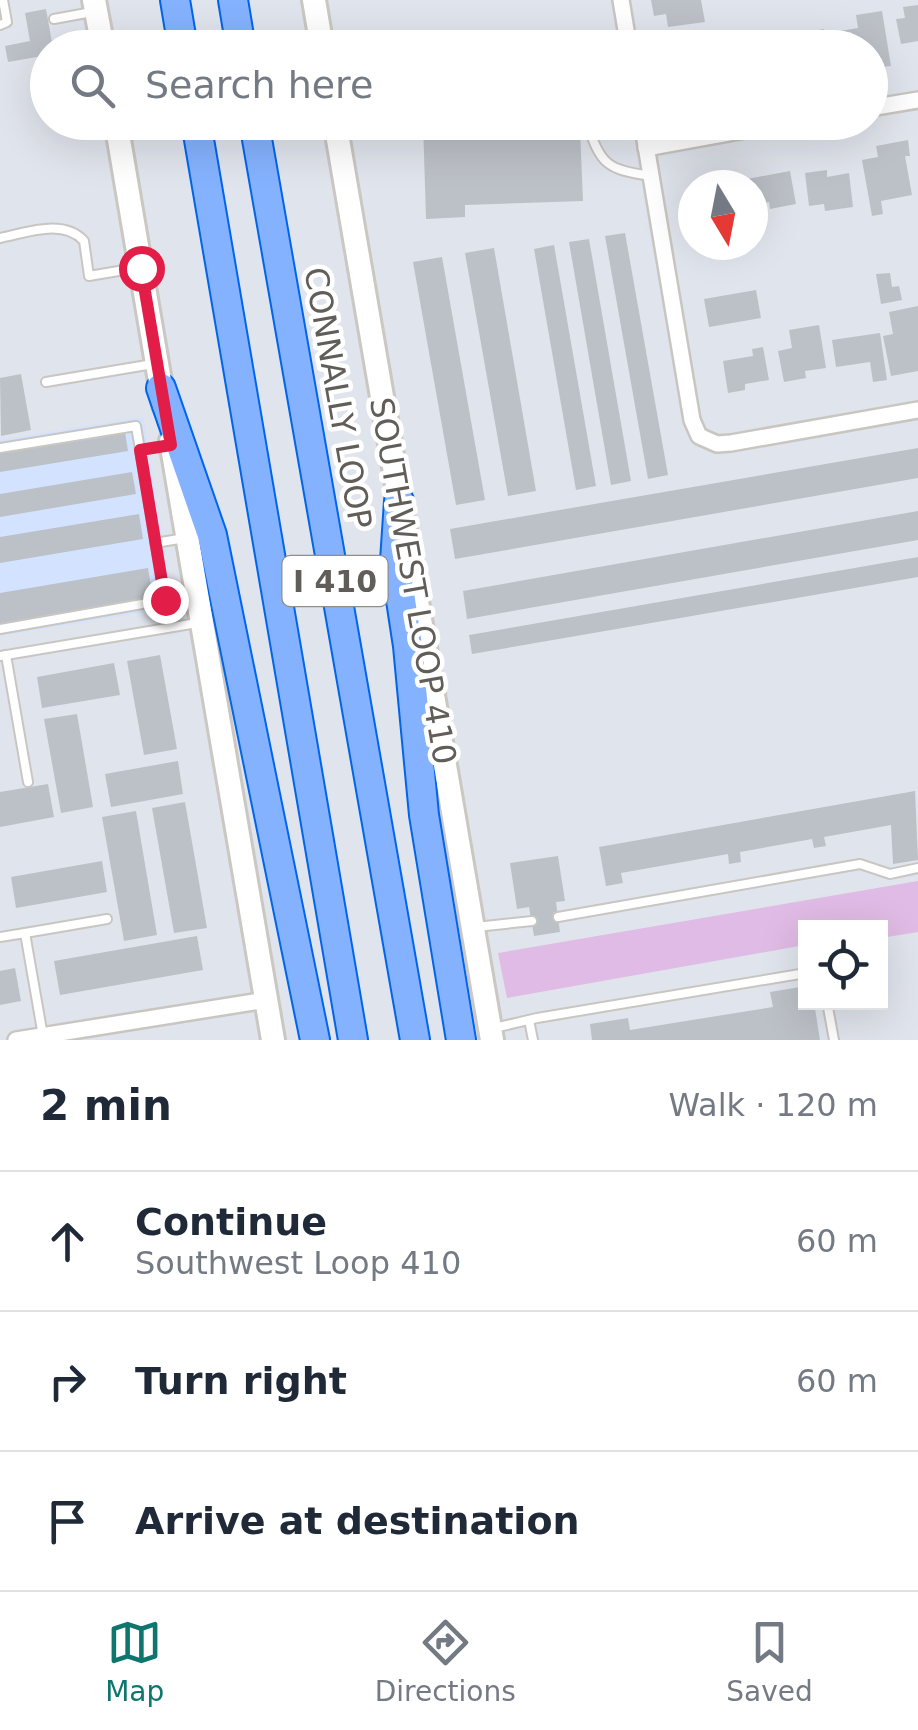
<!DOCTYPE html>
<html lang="en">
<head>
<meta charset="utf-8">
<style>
  :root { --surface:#fff; --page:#f6f6f7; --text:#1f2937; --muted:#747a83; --line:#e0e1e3; --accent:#0f766e }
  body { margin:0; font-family:"DejaVu Sans",sans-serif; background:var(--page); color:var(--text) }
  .controls { position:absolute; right:30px; bottom:30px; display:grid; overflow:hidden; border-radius:0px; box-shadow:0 10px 40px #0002 }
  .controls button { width:90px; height:90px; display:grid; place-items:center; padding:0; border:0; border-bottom:2px solid var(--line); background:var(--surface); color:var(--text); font:50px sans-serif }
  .compass { position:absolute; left:678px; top:170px; width:90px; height:90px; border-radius:50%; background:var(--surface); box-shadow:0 10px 40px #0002; rotate:170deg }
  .stop { position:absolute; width:30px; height:30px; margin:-22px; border:8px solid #e11d48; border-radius:50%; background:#fff }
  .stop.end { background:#e11d48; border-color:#fff; box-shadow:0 2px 10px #0008 }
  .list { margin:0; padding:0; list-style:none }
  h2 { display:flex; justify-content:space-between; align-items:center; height:130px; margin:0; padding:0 40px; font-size:42px }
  h2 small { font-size:32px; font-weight:400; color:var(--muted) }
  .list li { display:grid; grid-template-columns:65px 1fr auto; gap:30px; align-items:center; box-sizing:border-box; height:140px; padding:0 40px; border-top:2px solid var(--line) }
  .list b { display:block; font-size:38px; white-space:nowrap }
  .list p { margin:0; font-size:32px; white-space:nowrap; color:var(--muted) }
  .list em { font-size:32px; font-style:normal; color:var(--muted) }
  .icon { flex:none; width:55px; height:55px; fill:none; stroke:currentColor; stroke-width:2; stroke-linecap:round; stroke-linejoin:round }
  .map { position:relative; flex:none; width:918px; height:1040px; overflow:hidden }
  .search { position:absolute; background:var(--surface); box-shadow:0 10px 40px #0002; left:30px; right:30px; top:30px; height:110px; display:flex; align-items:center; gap:25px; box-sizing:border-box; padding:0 35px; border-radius:55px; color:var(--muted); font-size:38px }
  .sheet { height:550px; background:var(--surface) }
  nav { display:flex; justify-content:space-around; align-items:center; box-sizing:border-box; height:140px; border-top:2px solid var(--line); background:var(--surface); font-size:28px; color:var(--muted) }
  nav a { display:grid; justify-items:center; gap:5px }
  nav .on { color:var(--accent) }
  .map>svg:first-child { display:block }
  .commercial { fill:#d3e2fe }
  .green { fill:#e0bbe5 }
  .building { fill:#bcc1c7 }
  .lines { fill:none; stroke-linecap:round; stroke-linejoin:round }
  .lane-casing { stroke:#c9c6c2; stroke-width:12 }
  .street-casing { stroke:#c9c6c2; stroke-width:20 }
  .secondary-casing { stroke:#cbc7c2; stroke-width:28 }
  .highway-casing { stroke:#0065ec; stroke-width:32 }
  .lane { stroke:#fff; stroke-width:8 }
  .street { stroke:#fff; stroke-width:15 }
  .secondary { stroke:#fff; stroke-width:22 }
  .highway { stroke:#85b2fe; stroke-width:28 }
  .route { stroke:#e11d48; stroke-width:12 }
  .labels { text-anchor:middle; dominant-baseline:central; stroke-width:9; stroke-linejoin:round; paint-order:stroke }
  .shield { fill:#fff; stroke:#908e8b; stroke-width:2.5 }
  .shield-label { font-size:30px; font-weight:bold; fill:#615d59 }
  .street-label { font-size:32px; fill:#615d59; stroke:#fff }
</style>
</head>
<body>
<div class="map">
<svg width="918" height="1040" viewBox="0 0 918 1040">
  <rect width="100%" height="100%" fill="#e0e4ec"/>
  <path class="commercial" d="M143,417L174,607L0,636V440Z"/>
  <path class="green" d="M918,881V932L881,938L880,928H806L805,945L507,998L498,953Z"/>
  <g class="building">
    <path d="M651,0H701L705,22L668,27L666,14L654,16Z"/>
    <path d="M918,5V41L901,44L896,19L905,18L903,7Z"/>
    <path d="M46,9L53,48H48V55L8,62L5,46L30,41L25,13Z"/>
    <path d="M882,11L891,66L875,68L870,48H842L840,31L858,28L856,15Z"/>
    <path d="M824,29L827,48H789L787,36Z"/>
    <path d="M423,122H448L449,134L580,129L583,201L465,205V217L426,219Z"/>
    <path d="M908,140L910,156H905L912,195L881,201L883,214L872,216L862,160L878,157L876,146Z"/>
    <path d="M827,170V177L849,173L853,207L825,211L824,204L809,206L805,173Z"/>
    <path d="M790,171L796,204L770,209L769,202L753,205V185H748L747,179Z"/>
    <path d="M625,233L668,475L648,479L605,236Z"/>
    <path d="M589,239L631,481L611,485L569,242Z"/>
    <path d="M554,245L596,486L576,490L534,249Z"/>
    <path d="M494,248L536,491L508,496L465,253Z"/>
    <path d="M442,257L485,500L456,505L413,262Z"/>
    <path d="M890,273L892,287L899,286L902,300L881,304L876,274Z"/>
    <path d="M756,290L761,318L709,327L704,299Z"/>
    <path d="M918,306V371L891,376L883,336L893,334L889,312Z"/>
    <path d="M819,325L826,368L805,371L806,378L784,382L778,351L792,348L789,330Z"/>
    <path d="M880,333L887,380L873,382L870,362L836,367L832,340Z"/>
    <path d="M763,347L769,380L745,384V390L728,393L723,361L753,356L752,349Z"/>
    <path d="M21,374L31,430L1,436L0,378Z"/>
    <path d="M125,432L128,451L0,472V453Z"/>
    <path d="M918,448V478L455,559L450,529Z"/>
    <path d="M132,472L136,494L0,517V494Z"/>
    <path d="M918,511V540L467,619L463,591Z"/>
    <path d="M139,514L143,539L0,563V537Z"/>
    <path d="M918,557V577L472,654L469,635Z"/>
    <path d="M148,568L153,599L0,624V593Z"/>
    <path d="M160,655L177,749L144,755L127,661Z"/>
    <path d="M114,663L120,695L42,708L37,677Z"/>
    <path d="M77,714L93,807L61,813L44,719Z"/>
    <path d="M178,761L183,794L111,807L105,774Z"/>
    <path d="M48,784L54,817L0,827V792Z"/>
    <path d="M915,791L918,860L893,864L891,825L824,837L826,846L814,848L812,839L740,852L741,862L729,864L728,854L621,873L623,883L606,886L599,847Z"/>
    <path d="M185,802L207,928L174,933L152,808Z"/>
    <path d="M136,811L157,935L124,941L102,817Z"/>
    <path d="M558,856L565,901L556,902L560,932L534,936L529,907L517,909L510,863Z"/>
    <path d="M102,861L107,892L16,908L11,877Z"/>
    <path d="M197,936L203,970L60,995L54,961Z"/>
    <path d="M15,968L21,1001L0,1005V971Z"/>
    <path d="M806,986V1002H814L820,1040H592L590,1024L628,1018L630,1030L773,1007L770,992Z"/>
  </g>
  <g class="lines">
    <g class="lane-casing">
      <g id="lane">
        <path d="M54,19L92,12"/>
        <path d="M0,25L7,22L3,0"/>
        <path d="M586,122C602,165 605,169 651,176"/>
        <path d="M0,238C26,233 63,218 84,241L89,276L136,268"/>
        <path d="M46,382L153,364"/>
        <path d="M0,448L136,426L165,600L0,629"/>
        <path d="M140,450L170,445"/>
        <path d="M155,543L185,538"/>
        <path d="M6,655L28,782"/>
        <path d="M0,656L197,623"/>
        <path d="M558,917L860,864L890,874L918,868"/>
        <path d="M476,927L532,921"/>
        <path d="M25,933L107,919"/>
        <path d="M0,937L25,933L43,1036"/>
        <path d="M827,1002L834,1040"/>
        <path d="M529,1020L533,1040"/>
        <path d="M494,1028L537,1018L806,973"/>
      </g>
    </g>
    <g class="street-casing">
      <g id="street">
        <path d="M621,0L629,48"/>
        <path d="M870,108L918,100"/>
        <path d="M642,122L692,420L699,436L717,444L731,443L918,410"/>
        <path d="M646,148L790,122"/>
        <path d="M16,1040L266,1000"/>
      </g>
    </g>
    <g class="secondary-casing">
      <g id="secondary">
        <path d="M94,0L103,48"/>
        <path d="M314,0L322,48"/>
        <path d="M116,122L164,405"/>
        <path d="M335,122L492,1040"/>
        <path d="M171,441L273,1040"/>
      </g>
    </g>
    <g class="highway-casing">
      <g id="highway">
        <path d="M175,0L183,48"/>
        <path d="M233,0L241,48"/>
        <path d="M196,122L353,1040"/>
        <path d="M254,122L415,1040"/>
        <path d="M161,388L212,535L315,1040"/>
        <path d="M399,501L395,561L408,646L424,815L461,1040"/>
      </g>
    </g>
    <use href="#lane" class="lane"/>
    <use href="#street" class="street"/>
    <use href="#secondary" class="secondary"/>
    <use href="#highway" class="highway"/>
  </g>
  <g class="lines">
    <path class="route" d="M141,268L171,445L140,450L165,600"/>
  </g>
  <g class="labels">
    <rect class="shield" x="282.5" y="556" width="105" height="50" rx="8"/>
    <g class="shield-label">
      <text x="335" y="581">I 410</text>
    </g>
    <g class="street-label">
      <text transform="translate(338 398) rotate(80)">CONNALLY LOOP</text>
      <text transform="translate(413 581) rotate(80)">SOUTHWEST LOOP 410</text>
    </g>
  </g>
</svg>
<div class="controls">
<button><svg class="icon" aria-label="locate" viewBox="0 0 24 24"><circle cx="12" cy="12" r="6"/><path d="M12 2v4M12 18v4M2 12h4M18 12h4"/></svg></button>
</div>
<svg class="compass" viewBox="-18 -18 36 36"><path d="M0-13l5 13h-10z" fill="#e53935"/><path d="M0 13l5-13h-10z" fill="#747a83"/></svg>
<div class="stop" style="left:141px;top:268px"></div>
<div class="stop end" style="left:165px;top:600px"></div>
<div class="search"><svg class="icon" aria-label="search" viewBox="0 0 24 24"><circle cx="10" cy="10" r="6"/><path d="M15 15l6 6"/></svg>Search here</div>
</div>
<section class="sheet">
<h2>2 min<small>Walk · 120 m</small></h2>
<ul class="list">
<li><svg class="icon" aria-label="ahead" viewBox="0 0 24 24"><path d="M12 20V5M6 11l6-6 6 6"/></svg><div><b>Continue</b><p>Southwest Loop 410</p></div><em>60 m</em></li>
<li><svg class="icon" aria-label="right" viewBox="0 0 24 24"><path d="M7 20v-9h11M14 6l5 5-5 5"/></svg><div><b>Turn right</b></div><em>60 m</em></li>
<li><svg class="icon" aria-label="arrive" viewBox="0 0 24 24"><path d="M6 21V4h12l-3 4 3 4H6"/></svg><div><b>Arrive at destination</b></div></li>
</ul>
</section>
<nav>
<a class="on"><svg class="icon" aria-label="map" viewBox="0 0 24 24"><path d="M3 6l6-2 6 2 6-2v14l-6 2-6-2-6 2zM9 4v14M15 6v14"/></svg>Map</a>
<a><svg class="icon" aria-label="directions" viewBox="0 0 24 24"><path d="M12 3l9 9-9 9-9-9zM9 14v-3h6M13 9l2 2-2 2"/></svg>Directions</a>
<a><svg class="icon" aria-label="saved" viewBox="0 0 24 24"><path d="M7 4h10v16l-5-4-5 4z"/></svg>Saved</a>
</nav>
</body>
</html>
